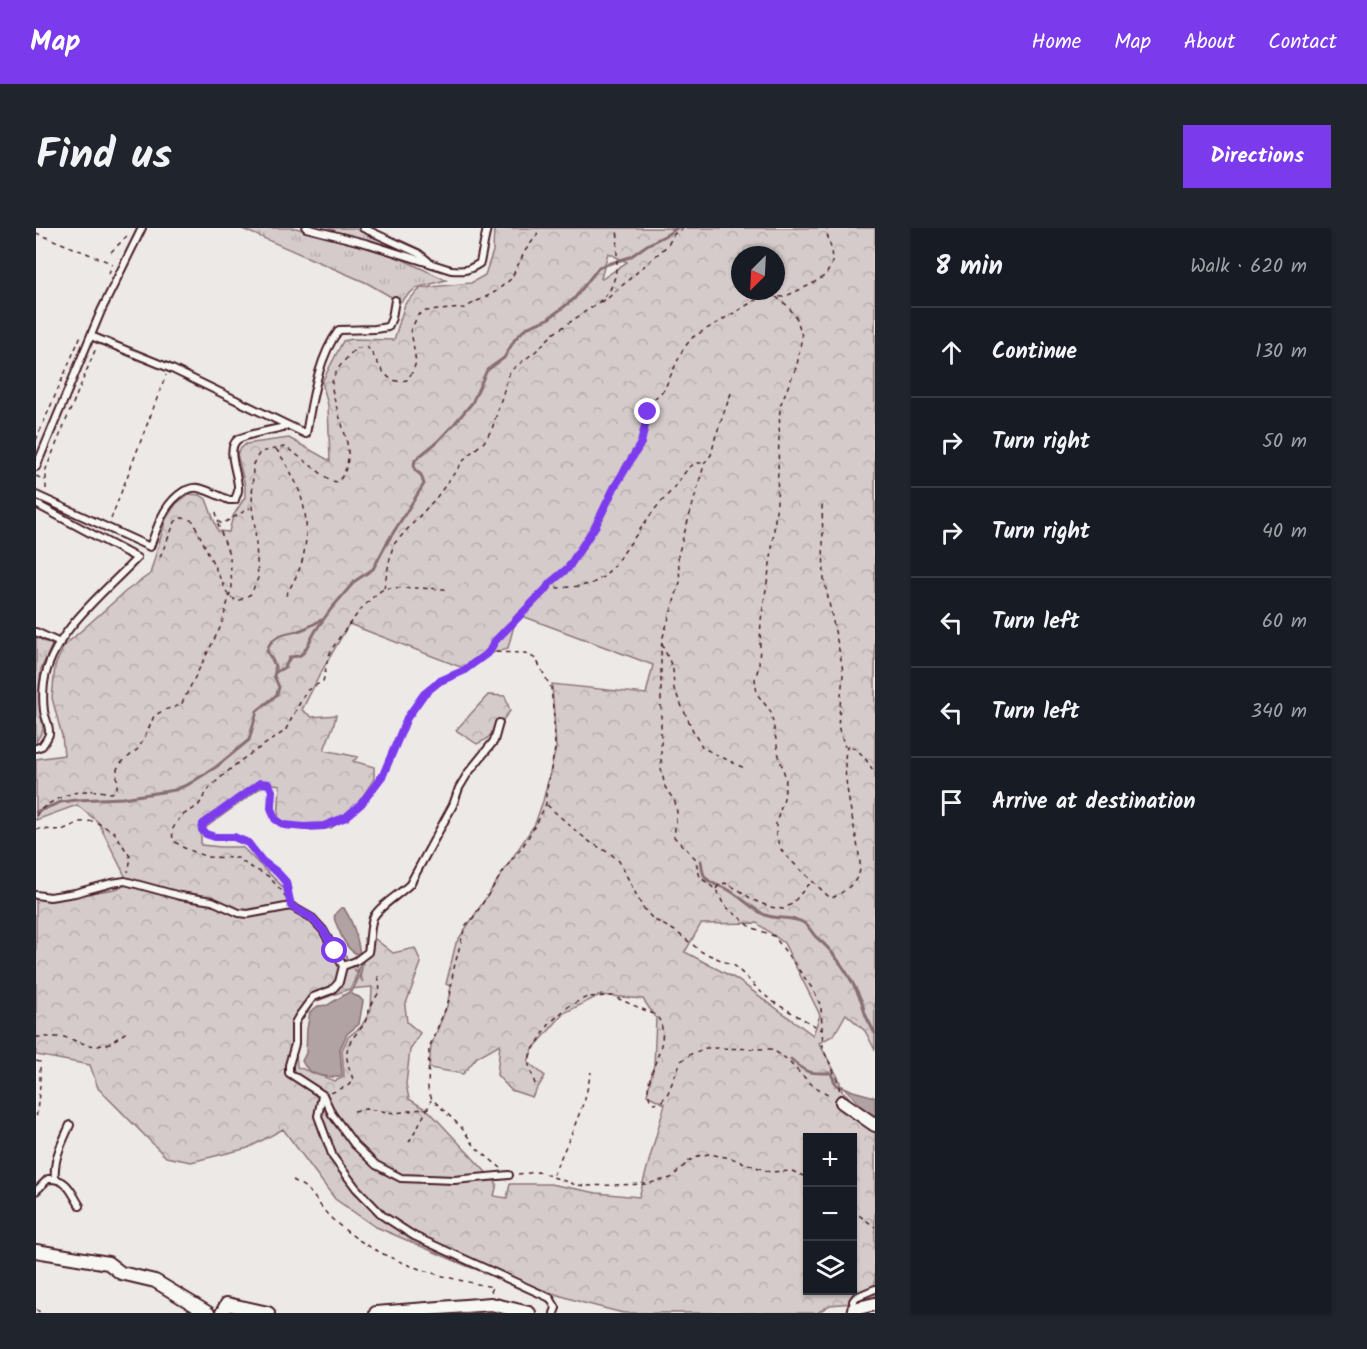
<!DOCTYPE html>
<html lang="en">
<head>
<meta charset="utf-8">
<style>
  :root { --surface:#171b24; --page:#20242c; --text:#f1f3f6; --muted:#9ea1a6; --line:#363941; --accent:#7c3aed }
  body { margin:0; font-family:Kalam,sans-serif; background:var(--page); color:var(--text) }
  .controls { position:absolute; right:18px; bottom:18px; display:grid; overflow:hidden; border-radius:0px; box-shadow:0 2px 4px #0004 }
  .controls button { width:54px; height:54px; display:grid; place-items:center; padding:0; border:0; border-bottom:2px solid var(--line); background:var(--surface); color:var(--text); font:30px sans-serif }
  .compass { position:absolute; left:695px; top:18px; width:54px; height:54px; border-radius:50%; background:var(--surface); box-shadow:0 2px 4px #0004; rotate:204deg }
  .stop { position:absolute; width:18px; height:18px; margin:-14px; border:4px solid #7c3aed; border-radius:50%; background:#fff }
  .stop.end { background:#7c3aed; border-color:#fff; box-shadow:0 2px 6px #0008 }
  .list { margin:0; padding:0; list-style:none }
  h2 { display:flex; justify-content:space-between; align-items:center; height:78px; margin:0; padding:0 24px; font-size:26px }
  h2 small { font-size:20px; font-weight:400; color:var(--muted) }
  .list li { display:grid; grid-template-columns:39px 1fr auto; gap:18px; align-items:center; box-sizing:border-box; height:90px; padding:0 24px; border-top:2px solid var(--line) }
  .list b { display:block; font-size:22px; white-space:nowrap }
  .list em { font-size:20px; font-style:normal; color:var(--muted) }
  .icon { flex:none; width:33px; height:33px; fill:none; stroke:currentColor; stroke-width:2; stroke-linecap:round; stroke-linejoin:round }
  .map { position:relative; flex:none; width:839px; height:1085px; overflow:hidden; border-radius:0px }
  header { display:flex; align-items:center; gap:36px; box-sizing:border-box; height:84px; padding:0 30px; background:var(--accent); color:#fff }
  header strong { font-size:28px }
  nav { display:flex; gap:33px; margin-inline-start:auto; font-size:21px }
  .intro { display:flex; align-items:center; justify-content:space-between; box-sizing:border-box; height:144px; padding:0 36px }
  h1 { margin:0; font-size:42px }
  .button { padding:15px 27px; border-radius:0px; background:var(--accent); color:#fff; font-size:21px; font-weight:700 }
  main { display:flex; gap:36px; padding:0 36px }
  aside { flex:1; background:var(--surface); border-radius:0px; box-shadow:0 2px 4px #0004 }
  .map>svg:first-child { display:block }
  .grass { fill:url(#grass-tufts); stroke:#8f757a; stroke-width:1.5 }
  .forest { fill:url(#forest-crowns); stroke:#8f757a; stroke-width:1.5; fill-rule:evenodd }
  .water { fill:#b1a2a3; stroke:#886e73; stroke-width:1.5 }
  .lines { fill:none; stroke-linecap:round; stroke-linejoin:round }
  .stream { stroke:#886e73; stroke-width:3 }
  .lane-casing { stroke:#4a1f2b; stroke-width:10 }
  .street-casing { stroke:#4a1f2b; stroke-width:16 }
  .path { stroke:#4a1f2b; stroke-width:1.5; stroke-dasharray:4.5 4.5; stroke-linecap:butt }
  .lane { stroke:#f6f6f2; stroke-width:6 }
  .street { stroke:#f6f6f2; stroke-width:12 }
  .route { stroke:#7c3aed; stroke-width:8 }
</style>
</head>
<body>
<header>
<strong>Map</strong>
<nav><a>Home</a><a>Map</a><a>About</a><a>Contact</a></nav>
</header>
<div class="intro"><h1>Find us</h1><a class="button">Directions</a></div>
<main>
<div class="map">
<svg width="839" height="1085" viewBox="0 0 839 1085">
  <defs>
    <pattern id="grass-tufts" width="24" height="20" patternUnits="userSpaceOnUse" patternTransform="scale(1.5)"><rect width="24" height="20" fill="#d4cbca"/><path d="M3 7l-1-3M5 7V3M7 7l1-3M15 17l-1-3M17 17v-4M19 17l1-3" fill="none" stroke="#b8aeae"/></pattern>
    <pattern id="forest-crowns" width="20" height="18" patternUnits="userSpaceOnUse" patternTransform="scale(1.5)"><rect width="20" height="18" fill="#d4cbca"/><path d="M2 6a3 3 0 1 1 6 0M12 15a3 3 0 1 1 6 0" fill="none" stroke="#b8aeae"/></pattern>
  </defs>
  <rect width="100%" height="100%" fill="#ece9e6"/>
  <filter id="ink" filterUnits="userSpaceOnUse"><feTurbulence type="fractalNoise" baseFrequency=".0167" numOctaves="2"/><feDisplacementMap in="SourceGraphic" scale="12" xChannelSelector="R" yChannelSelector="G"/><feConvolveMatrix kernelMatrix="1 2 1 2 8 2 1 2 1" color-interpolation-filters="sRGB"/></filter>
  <g filter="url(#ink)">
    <g class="grass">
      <path d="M204,0H260L359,28L410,52L380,60L364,74L331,55Z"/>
      <path d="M282,0H318L344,11L373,26L354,19Z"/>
      <path d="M0,409L16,417L5,441L3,461L7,502L0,514Z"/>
    </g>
    <g class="forest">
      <path d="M458,0H839V822L829,803L810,786L798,807L783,815L803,851L806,863L811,867L825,885L839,896V1073L794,1077L781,1085H587L548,1075L433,1039L338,998L299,971L247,901L212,920L155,934L130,929L62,860L54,837L0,827V665L35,668L79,661L93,656L62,594L41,577L0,592V531L28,527L26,508L16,470L19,438L28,418L90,363L114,346L130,291L140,276L153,266L164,267L170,271L182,303L193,304L197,288L209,269V257L201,226L204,221L210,216L253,210L294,233L292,177L286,154L307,113L317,111L358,112L369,76L385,60L435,55L449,47L457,23ZM572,25L591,34L566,51L565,50ZM704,27H740V63H704ZM481,386L617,437L610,466L516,456L520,520L507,573L499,596L420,715L410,756L415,758L411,778L395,818L393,840L427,846L441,829L464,816L461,847L475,862L496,869L509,848L492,834L497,821L528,785L564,767L607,771L620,790L618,837L611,867L629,876L603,969L561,965L514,956H474L471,970L458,968L461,956L394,884L373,871L370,856L374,822L384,805L371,794L369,778L385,735L379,720L357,725L339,711L328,710L329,728L316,731L327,754L301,715L255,678L248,660L206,619H185L165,617V603L231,555L244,557L242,593L270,601L295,600L319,582L338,551V539L317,533L322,529L288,522L298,496L300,487L276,489L266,482L283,448L313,396L427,440L443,429L472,420ZM721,695L748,715L784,787L777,807L700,751L649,724L665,696ZM336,759L335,782L325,799L312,809L306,822L308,849L299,853L261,839L259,805L273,776L313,761ZM772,910H816V1062H772Z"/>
      <path d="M452,467L469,468L474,483L451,511L441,516L420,502Z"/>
    </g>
    <g class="water">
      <path d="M305,680H308C317,694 322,710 324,727C309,723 305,706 299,693C297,687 300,684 305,680Z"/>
      <path d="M325,733H327L325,745L315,766L323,769L327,773L323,796L311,806L304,821L306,847L304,849C289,849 273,849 266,833L270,825L271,801L274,784L282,778L292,777L313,764L322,745Z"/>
      <path d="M806,858L817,863L839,869V892C826,882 817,867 806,858Z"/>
    </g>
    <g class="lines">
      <g class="stream">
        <path d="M240,444L249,439L254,429L263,428L268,424L280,402L295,381L319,353L337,341L352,313L388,256L385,247L379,242L378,237L379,232L401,214L419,195L436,175L451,142L468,130L479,111L490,100L512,91L538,71L563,39L594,29L611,17L632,6L641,0"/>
        <path d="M0,584L25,574L40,572L87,570L139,562L153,556L180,539L213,512L221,483L236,471L241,466L243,459L238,448C242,437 236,433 231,423C235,407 248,406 262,403C270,401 278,396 285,392"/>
        <path d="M665,633C666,637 666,643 668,647C671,655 684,658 691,661C704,668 715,680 729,687C741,692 757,688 768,695C773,698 776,705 780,709C799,724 815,749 825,772C827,776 827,780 829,785C831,792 836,799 839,805"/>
        <path d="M755,831C772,847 773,845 795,845L800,857L806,859"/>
      </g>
      <g class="lane-casing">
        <g id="lane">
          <path d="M270,0L333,16L415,42C428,43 432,43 444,35L451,0"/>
          <path d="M327,0L382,25L392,33"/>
          <path d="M55,108L136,141L270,206C276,173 282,129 303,102L339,101L352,99L356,90L359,72"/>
          <path d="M0,239L65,83L106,0"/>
          <path d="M0,267L114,319C122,298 127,276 148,263C153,261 156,259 162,260C172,262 183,268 193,272H199C199,270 202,265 202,263C204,249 189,223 201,212C208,206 242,201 252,198"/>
          <path d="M0,276L101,330C68,365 15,405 8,455C7,463 7,475 8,483C9,490 14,498 13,506C12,510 8,515 6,518L0,520"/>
          <path d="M0,404L24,415"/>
          <path d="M0,667L14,669L39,665L76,655L89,653L144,668L176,673L203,685L212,686L255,678L276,690L287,702L307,738L303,754L296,762L277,769L263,788L259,795V816L253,837V845L287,867L296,886L318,916L340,937L365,950L418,952L473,947"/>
          <path d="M307,738L320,733L332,724C334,715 334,698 337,690C343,678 364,666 374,656L417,577L423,560L432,545L458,513L463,495"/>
          <path d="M286,868L282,888L297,929L320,960L347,988L378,1008L514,1070L520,1080L518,1085"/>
          <path d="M19,951C17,931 26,915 34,897"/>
          <path d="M0,963L12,951C32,950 35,964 44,978"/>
          <path d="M818,1080L817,1073L820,1069L839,1061"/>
        </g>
      </g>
      <g class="street-casing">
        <g id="street">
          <path d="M806,874L839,897"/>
          <path d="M0,1023L72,1035L85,1045L119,1053L172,1085"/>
          <path d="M818,1081L839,1076"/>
          <path d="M186,1085L191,1076L232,1085"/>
          <path d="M340,1085L455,1076L493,1085"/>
        </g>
      </g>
      <g class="path">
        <path d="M0,5L75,35"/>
        <path d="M75,24L93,6"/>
        <path d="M73,46L76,35"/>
        <path d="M740,69L752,78L761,91L766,108L761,137L744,178L741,274L735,330L725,392L723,438L719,451L721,466L735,484L743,528L750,551L748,570L740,595V607L744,620L749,627L792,668L796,670C807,665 823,653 824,641C825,637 823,631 823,627C820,603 802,536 812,517C825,522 832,534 839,546"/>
        <path d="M564,74L572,70L632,17L638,6L648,0"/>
        <path d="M695,165L680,207L675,227L669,234L642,327L644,354L626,412L625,424V540L629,559L639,574L641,584L638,609L659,630L664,649L680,662L688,677L715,699L738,708L776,760L785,778L787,821L801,851L804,864"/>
        <path d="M0,212L46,105"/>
        <path d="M240,221C266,257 278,293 265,337C261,348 254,360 248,371"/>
        <path d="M0,248L9,252"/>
        <path d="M10,261V241L60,120"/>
        <path d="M786,277L788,351L806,436L807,448L802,498L809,519"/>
        <path d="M180,284L182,293L186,296L214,280"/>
        <path d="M75,291L130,147"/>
        <path d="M124,329L139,294C145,288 149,290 157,293L193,369L202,373L215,366L222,350L219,299L216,279L217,236L224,224L248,219L257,224L295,253L302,254C324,228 304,198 298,169C297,165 295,159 296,155C299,141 310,131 320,120L331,119C341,129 346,151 361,153C364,154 368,152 371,152L377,143L380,134L375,102L382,87L390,83L428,80L459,64L475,51L489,23L501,7L502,0"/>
        <path d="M348,360L355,325L358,316L400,270L431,228L448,214L456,201L474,143L500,123L517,106L563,74L574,62L579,49L581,35V19L582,11L581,0"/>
        <path d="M511,361L545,358L557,355L567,349L578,338L618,282L636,262L653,239L660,235H668"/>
        <path d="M626,416L637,441L638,461L659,507L667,520L708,540"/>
        <path d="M454,423L459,413L510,361L514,355L532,340L560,297L577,259L605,215L612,185L618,171L628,162L647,121L657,109L718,73L735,68L748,69L774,57L790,47L796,35L795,20L791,6V0"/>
        <path d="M511,577L540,603L554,614L575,626L583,633L607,680L617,691L639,703L666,724L699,738L727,766L739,775L786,802"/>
        <path d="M0,588C8,574 36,563 52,563C60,562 68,564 76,565L81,561V541L85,535L102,521L108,511L118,488L128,482L145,477L185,398L196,359L194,329L182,296V293"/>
        <path d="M0,601L26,602L44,594L58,593L78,604L95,630L92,644"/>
        <path d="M680,661L682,658L689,655L703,662L717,672L734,679L747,681L756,676L771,658L776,655"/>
        <path d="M254,669L250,654L241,644L226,633L212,615L198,609H179L170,606L166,601L167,596L224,554L233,556L236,563L235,580L239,591L248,597L268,599L288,598L310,589L325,576L347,547L371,490L388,466L404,454L427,443L453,424L489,425L500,431L515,460L518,490L519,521L510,566V576L503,591L487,618L468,642L437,690L429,698L417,744L414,770L393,820L392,863L396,871L425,899L440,920L465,940"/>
        <path d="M250,670L245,662L232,648L211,637L202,630L171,629L146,619L137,612L136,602L145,588L162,578L175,558L204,533L249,503L270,463L287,453C290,444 290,434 294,425C301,410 333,368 348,361C355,358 398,361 409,361"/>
        <path d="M0,809H28L52,817L62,818L74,815L92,803"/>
        <path d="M0,833L4,834V857L0,892"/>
        <path d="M499,856L493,837L494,827L514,795L533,778L551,769L576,768L620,787C638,809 613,838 612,862C612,865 613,868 614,872L618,875L625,874L632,865L645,833L655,826L670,820L735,821L748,829L776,857L795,868"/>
        <path d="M295,865L313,857L317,851C314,843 310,833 311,824C312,812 322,805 328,796C331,791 332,784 335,778C342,763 346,767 342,748"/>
        <path d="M318,883L330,881L360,885L392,880"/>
        <path d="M373,914L392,880L395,872"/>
        <path d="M482,946L503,944L537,956L548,958L610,956L635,950L653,933L662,928L673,926L695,930L734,944L756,943L772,950"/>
        <path d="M517,947L535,907L549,871L555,844"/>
        <path d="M257,952C262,955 268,958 272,962C281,971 287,983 296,991C342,1033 398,1048 457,1059L455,1064"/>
        <path d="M816,982L839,999"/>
        <path d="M0,1081L5,1085"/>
      </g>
      <use href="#lane" class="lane"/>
      <use href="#street" class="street"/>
    </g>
  </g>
  <g class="lines" filter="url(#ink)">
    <path class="route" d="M299,723L287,702L276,690L255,678L250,654L241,644L226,633L212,615L198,609H179L170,606L166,602L167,596L224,555L233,556L236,563L235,580L239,591L248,597L268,599L288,598L310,589L325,576L347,547L371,490L388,466L404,453L427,443L453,424L459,413L510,361L514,355L532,340L560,297L578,260L605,215L612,184"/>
  </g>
</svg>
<div class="controls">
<button>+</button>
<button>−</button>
<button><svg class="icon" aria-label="layers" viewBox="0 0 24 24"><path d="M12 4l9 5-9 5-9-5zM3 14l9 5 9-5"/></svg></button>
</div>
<svg class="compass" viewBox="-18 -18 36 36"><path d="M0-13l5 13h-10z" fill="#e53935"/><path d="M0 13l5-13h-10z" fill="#9ea1a6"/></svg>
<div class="stop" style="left:299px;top:723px"></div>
<div class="stop end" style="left:612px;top:184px"></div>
</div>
<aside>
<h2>8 min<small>Walk · 620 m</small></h2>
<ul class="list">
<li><svg class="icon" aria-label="ahead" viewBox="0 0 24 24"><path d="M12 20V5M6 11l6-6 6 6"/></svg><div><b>Continue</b></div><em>130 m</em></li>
<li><svg class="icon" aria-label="right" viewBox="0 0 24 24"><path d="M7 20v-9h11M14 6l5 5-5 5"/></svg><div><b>Turn right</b></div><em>50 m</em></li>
<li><svg class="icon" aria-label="right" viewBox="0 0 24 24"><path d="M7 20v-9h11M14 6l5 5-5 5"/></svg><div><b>Turn right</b></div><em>40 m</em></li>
<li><svg class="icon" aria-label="left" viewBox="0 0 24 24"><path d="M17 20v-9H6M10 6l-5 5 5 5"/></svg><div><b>Turn left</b></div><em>60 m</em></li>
<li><svg class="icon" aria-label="left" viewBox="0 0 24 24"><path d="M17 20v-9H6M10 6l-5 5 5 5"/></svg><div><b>Turn left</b></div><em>340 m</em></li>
<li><svg class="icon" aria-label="arrive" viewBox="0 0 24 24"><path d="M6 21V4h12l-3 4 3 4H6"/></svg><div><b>Arrive at destination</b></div></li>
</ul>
</aside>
</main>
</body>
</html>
